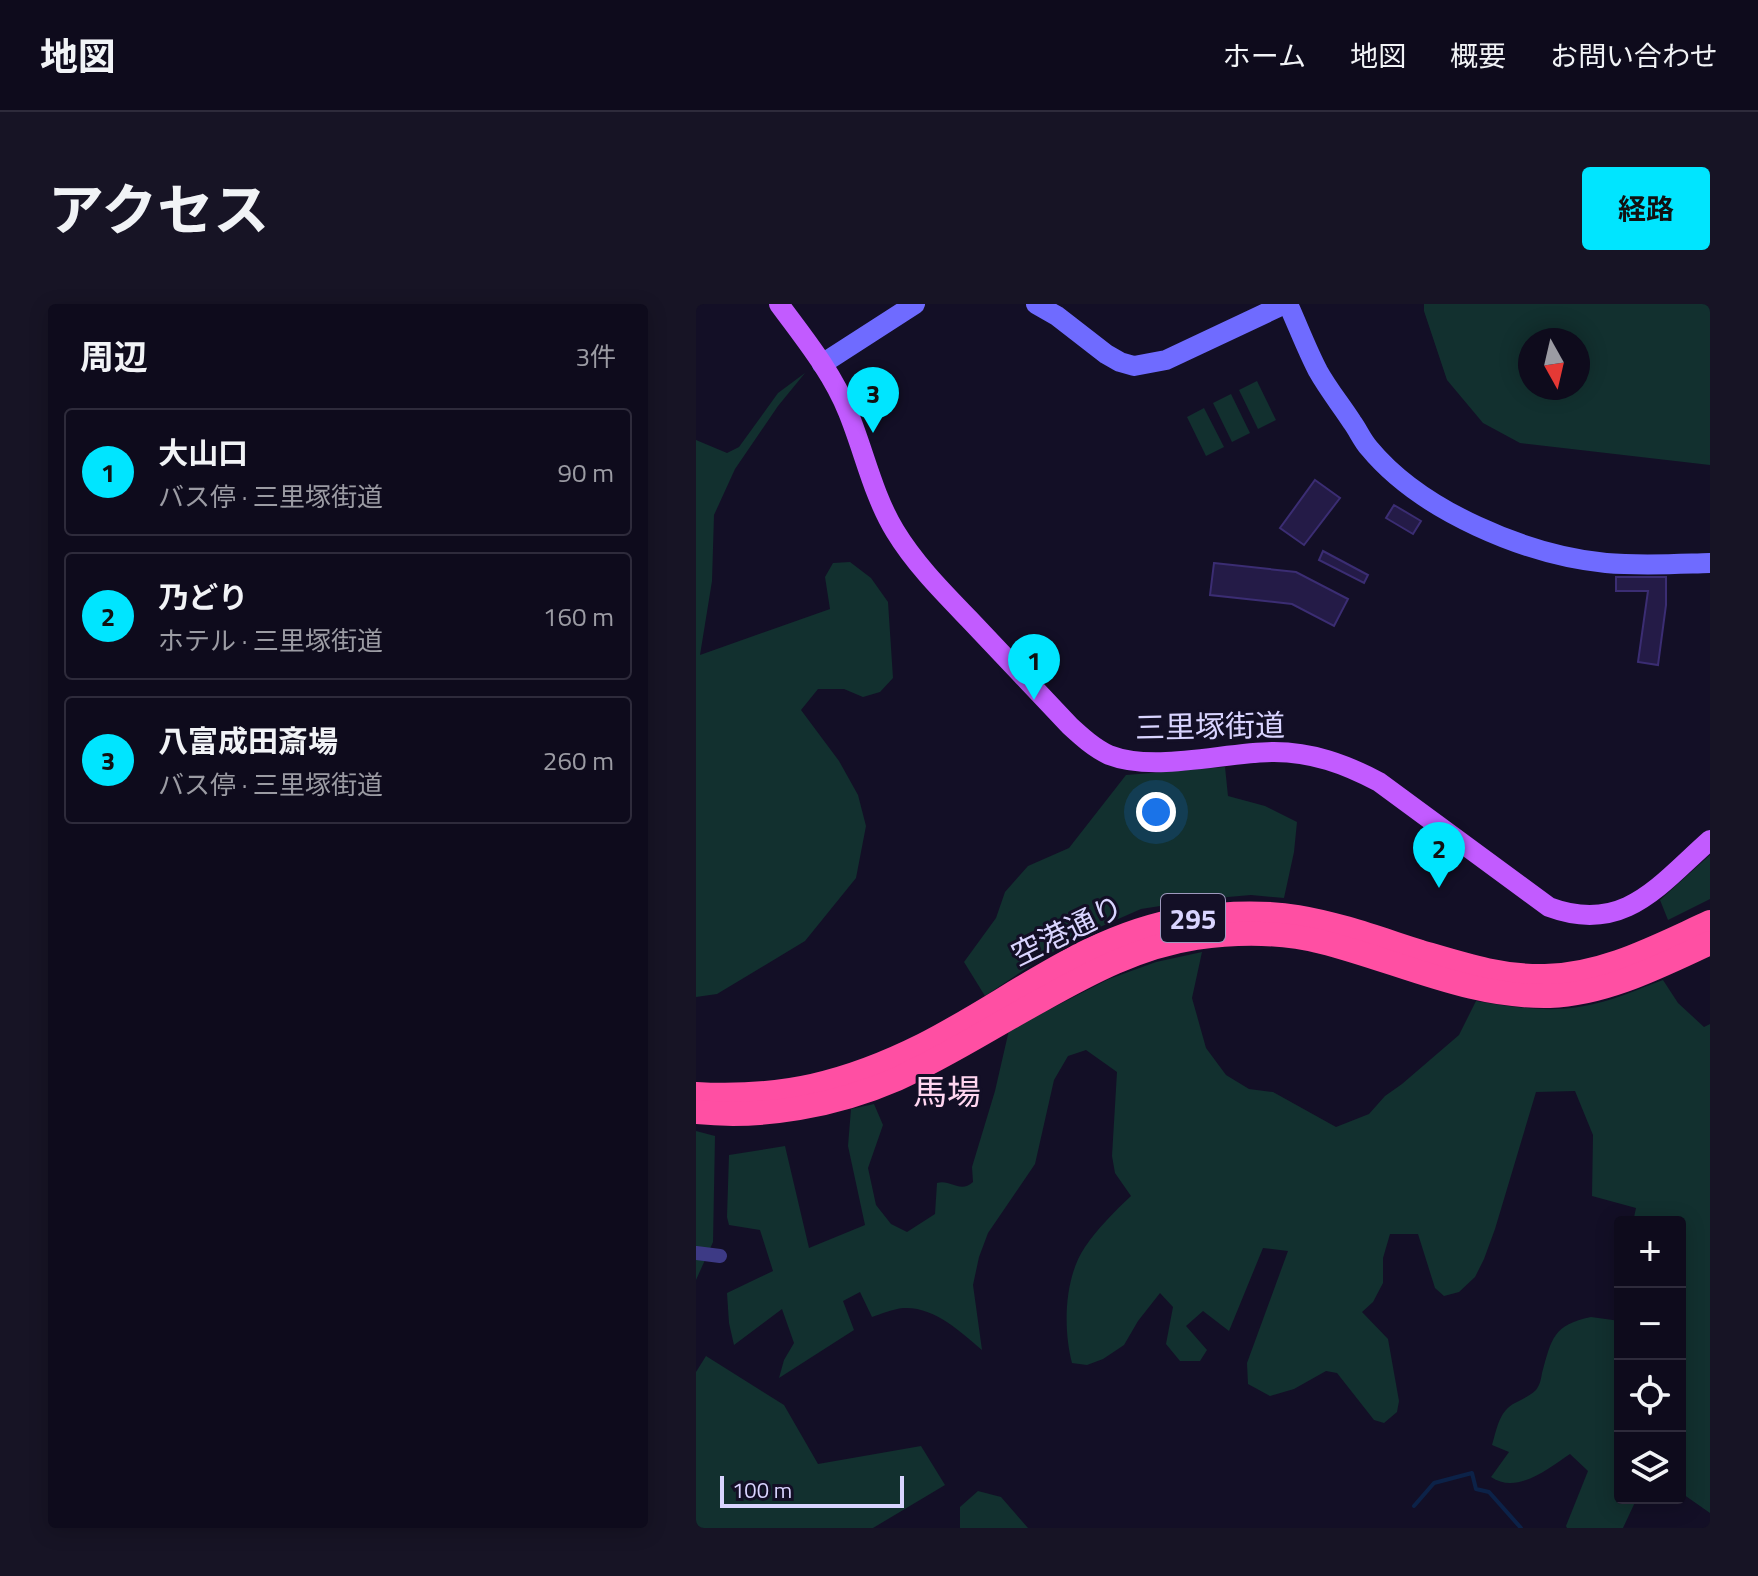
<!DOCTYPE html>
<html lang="ja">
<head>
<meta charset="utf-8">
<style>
  :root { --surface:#0e0b1c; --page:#171425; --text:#f1f3f6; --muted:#9b9ba3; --line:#2e2b3b; --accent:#00e5ff }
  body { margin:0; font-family:"Titillium Web","Noto Sans JP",sans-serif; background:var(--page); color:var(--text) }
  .controls { position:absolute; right:24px; bottom:24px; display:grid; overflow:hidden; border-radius:8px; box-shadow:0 4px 20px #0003 }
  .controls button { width:72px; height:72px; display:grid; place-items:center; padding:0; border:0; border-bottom:2px solid var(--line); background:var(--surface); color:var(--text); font:40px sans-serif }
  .compass { position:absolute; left:822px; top:24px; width:72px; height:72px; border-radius:50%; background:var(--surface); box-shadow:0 4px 20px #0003; rotate:172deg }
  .scale { position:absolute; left:24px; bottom:20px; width:184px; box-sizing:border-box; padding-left:8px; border:4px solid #d9d4ff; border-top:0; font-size:22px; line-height:28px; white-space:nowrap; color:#d9d4ff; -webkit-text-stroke:6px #130f26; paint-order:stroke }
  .you { position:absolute; left:460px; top:508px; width:28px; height:28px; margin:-20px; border:6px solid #fff; border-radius:50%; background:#1a73e8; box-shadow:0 0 0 12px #1a73e833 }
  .badge { display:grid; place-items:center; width:52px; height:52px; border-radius:50%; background:var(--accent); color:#111; font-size:26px; font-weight:700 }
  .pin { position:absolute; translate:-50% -66px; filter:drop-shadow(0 2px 4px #0008) }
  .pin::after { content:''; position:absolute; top:42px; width:28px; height:24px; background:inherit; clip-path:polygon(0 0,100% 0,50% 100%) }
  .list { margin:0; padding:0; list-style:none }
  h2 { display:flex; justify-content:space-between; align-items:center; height:104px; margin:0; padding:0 32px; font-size:34px }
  h2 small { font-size:26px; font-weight:400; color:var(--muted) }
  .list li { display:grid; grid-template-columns:52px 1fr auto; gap:24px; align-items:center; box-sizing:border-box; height:128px; margin:0 16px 16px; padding:0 16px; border:2px solid var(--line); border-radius:8px }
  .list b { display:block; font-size:30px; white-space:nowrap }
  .list p { margin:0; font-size:26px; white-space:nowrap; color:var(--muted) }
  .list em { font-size:26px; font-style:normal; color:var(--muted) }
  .icon { flex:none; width:44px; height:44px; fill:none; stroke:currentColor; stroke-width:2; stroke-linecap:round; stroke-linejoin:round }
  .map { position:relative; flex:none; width:1014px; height:1224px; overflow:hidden; border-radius:8px }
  header { display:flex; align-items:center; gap:48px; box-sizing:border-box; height:112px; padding:0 40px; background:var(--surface); border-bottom:2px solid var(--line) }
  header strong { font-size:38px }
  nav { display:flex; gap:44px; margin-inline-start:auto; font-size:28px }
  .intro { display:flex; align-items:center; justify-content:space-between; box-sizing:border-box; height:192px; padding:0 48px }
  h1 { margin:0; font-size:56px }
  .button { padding:20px 36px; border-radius:8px; background:var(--accent); color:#111; font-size:28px; font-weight:700 }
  main { display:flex; gap:48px; padding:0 48px }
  aside { flex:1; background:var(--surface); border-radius:8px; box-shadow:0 4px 20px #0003 }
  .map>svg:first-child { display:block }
  .green { fill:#12302f; fill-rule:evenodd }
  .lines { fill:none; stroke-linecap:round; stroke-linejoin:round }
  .stream { stroke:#0c2248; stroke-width:4 }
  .building { fill:#241b47; stroke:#3b2d73; stroke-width:2 }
  .street { stroke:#3d3a85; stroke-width:14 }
  .secondary { stroke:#6f6bff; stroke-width:20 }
  .primary { stroke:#c25bff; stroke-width:20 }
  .highway { stroke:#ff4fa3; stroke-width:24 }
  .labels { text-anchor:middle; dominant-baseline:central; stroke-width:6; stroke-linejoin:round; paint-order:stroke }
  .shield { fill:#130f26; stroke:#9e99be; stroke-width:2 }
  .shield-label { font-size:28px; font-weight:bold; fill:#d9d4ff }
  .street-label { font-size:30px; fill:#d9d4ff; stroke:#130f26 }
  .quarter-label { font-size:34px; fill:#ffd6f0; stroke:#130f26 }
</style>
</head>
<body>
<header>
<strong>地図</strong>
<nav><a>ホーム</a><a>地図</a><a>概要</a><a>お問い合わせ</a></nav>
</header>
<div class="intro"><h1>アクセス</h1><a class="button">経路</a></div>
<main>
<aside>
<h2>周辺<small>3件</small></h2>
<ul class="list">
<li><span class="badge">1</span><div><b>大山口</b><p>バス停 · 三里塚街道</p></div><em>90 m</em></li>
<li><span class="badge">2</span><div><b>乃どり</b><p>ホテル · 三里塚街道</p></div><em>160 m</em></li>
<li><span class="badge">3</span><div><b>八富成田斎場</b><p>バス停 · 三里塚街道</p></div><em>260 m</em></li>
</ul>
</aside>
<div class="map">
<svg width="1014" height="1224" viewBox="0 0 1014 1224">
  <rect width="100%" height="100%" fill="#130f26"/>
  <g class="green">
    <path d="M728,0H1014V161L824,139L787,119L751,76L728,7ZM834,36H882V84H834Z"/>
    <path d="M109,69L82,102L39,165L18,211L16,277L4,351L134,305L129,273L137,259L154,258L175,274L192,298L197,374L184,388L167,393L148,385H122L105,406L143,457L162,491L170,522L160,574L109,637L21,690L0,693V136L31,149L43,143L82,89Z"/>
    <path d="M561,77L580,116L562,125L543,86Z"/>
    <path d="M535,90L554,129L536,138L517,99Z"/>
    <path d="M508,104L528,143L510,152L491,113Z"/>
    <path d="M529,463L532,492L569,502L601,518L598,548L588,594L555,591L509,595L445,605L388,630L343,656L289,692L268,658L300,614L309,588L332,562L373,544L430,471Z"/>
    <path d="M1014,551V595L972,616L964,596Z"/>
    <path d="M506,648L496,694L510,744L530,771L553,785L577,788L640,823L673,810L689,792L706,780L763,731L780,697C816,703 852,709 888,702C914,698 942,685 967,676L982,699L1008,723L1014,720V1209L984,1188V918H937L940,904L896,892L897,831L879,787L840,788L799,925L788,955L779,973L763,988L748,992L739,984L722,930H694L687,954V979L677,998L666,1008L692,1035L703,1097L701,1108L688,1119L678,1116L641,1069L630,1067L598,1085L574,1092L552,1080L551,1059L592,947L567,944L533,1027L507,1007L490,1022L511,1046L504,1057H484L470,1040L477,1003L464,989L442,1017L428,1041L407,1055L391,1061L376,1059C367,1024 368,974 389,943C402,924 418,908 435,892L419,869L416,852L421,768L390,746L372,752L358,776L339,860L292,929L283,953L277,981L286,1046C265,1028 238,1002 207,1004C197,1005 185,1010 176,1013L164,988L147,997L158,1026L83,1074L88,1056L98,1039L86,1005L38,1041L33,1019L31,989L77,967L64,926L33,921L31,913L33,851L89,842L113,944L169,921L152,842L155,805L178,800L187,821L172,864L180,901L195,920L211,928L239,910L241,879C255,875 264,890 277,878L276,863L299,787L313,726L413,675L460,658Z"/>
    <path d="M0,827L19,832L17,938L0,976Z"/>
    <path d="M895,1013L924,1017V1194H941L927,1224H871L870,1222L892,1167L874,1150C853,1164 821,1191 795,1173L813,1148L796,1141C801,1125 803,1107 819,1099C826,1095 834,1092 840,1086C844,1081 845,1075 846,1069C856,1034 857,1021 895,1013Z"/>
    <path d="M10,1052L88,1101L122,1160L225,1142L249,1181L177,1224H0V1068Z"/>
    <path d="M282,1187L305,1193L332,1224H264V1203Z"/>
  </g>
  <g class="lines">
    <path class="stream" d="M718,1202L738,1179L776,1169L780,1185L793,1188L825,1224"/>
  </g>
  <g class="building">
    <path d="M619,176L644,194L608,241L584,224Z"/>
    <path d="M698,201L725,217L717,230L690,214Z"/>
    <path d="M627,247L672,271L668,279L623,256Z"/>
    <path d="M518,259L600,268L652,295L638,322L596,300L514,291Z"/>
    <path d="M920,273H970V301L962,361L942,358L952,287H920Z"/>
  </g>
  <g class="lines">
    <path class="street" d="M0,949L24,952"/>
    <g class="secondary">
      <path d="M340,0L361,12L410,50L424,58L438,62L470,56L589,0"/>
      <path d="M592,0C602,22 611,46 622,67C632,85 645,101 656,118C662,126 666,136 673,144C725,207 830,251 910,259C945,262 979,260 1014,259"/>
      <path d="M126,60L219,0"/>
    </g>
    <path class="primary" d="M83,0C108,34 136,68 152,108C168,147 177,191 199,227C219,260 247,288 273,315C307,351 340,386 374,422C386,433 398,444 413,451C459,469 529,448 578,448C616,448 649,460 683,478L853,603C928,631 963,581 1014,536"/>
    <g class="highway">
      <path d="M0,790C85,795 151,779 227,741C314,697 390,631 488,615C525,609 564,607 602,613C644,620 684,635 725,648C766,660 805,673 849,672C908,671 961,642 1014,618"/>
      <path d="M0,808C67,815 139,802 201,775C250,753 296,723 344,697C394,669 442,643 500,634C541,628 585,628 626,638C702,657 774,694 854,692C910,690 964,662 1014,639"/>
    </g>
  </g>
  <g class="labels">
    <rect class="shield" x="465" y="590" width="64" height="48" rx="6"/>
    <g class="shield-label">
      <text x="497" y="614">295</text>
    </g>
    <g class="street-label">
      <text transform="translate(514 422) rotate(-1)">三里塚街道</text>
      <text transform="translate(371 626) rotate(-26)">空港通り</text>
    </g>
    <g class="quarter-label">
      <text x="251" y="787">馬場</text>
    </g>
  </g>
</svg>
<div class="controls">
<button>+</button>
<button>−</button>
<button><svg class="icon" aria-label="locate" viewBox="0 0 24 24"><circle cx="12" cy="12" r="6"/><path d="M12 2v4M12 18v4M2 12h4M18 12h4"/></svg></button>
<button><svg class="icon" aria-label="layers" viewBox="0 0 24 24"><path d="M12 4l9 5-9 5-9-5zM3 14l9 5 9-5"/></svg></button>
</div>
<svg class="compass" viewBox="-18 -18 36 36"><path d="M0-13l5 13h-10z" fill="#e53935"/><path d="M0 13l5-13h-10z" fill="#9b9ba3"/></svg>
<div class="scale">100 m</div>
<div class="you"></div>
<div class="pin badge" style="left:338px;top:396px">1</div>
<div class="pin badge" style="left:743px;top:584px">2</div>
<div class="pin badge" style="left:177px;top:129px">3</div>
</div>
</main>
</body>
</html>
